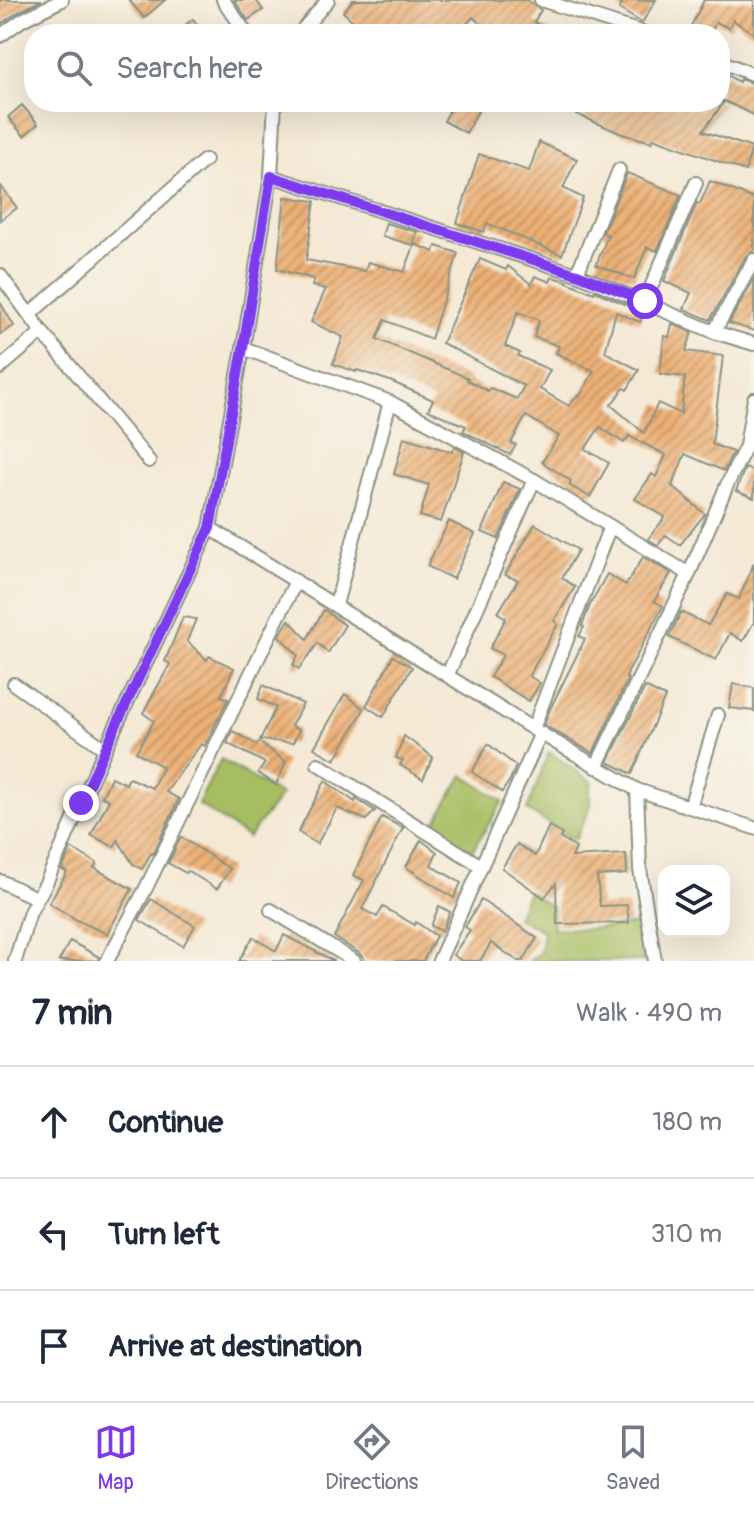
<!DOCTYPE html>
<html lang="en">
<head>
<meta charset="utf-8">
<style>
  :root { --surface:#fff; --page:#f6f6f7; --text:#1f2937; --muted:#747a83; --line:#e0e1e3; --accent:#7c3aed }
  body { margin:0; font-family:Pangolin,sans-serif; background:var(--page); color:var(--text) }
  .controls { position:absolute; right:24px; bottom:24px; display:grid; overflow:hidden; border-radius:16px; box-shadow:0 8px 32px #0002 }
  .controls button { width:72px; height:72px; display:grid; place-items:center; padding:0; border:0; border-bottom:2px solid var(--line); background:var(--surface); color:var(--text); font:40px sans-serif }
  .stop { position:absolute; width:24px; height:24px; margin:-18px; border:6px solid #7c3aed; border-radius:50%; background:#fff }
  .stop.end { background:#7c3aed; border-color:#fff; box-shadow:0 2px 8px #0008 }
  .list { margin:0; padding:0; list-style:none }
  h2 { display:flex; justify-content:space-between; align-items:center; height:104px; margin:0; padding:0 32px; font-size:34px }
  h2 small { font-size:26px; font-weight:400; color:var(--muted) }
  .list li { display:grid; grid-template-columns:52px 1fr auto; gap:24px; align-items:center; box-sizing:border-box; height:112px; padding:0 32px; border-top:2px solid var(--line) }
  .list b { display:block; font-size:30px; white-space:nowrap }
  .list em { font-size:26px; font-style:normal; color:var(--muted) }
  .icon { flex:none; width:44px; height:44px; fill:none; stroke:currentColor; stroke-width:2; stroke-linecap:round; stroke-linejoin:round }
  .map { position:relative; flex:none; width:754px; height:961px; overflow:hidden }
  .search { position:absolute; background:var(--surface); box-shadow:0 8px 32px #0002; left:24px; right:24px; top:24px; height:88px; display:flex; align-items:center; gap:20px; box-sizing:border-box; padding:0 28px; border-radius:32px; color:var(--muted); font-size:30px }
  .sheet { height:440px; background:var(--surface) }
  nav { display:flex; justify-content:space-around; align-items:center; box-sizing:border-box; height:112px; border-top:2px solid var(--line); background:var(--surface); font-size:22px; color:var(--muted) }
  nav a { display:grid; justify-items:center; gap:4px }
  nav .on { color:var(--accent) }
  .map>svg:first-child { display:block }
  .green { fill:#a7bd62; stroke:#637d4b; stroke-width:2 }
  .building { fill:url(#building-hatch); fill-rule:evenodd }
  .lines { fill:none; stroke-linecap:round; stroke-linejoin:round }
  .street-casing { stroke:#8a9384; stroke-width:16 }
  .street { stroke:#fff; stroke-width:12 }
  .route { stroke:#7c3aed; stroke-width:10 }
</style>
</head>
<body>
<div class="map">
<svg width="754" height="961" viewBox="0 0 754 961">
  <defs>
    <pattern id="building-hatch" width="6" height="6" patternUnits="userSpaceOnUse" patternTransform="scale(2)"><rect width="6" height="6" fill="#edb177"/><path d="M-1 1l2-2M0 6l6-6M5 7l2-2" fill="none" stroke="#bf9162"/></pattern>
  </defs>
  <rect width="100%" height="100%" fill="#f7f3e8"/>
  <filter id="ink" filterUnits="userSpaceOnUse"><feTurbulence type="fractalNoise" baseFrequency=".0125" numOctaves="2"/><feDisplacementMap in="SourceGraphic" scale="16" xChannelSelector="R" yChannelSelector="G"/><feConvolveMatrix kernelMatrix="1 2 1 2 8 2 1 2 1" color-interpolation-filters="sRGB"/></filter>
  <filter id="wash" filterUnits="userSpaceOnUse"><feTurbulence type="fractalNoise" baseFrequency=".006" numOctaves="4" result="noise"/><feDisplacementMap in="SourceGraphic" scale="32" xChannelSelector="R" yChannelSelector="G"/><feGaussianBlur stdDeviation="1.8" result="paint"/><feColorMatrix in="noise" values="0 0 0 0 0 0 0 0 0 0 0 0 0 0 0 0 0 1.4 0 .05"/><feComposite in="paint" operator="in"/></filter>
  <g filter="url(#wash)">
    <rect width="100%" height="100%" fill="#f5e9d5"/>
    <g class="green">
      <path d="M549,752L592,782L589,794L591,805L575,840L527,810Z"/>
      <path d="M221,759L281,795L248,838L198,804Z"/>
      <path d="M463,775L503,801L472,851L432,828Z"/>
      <path d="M528,891L552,907L553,928L588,929L641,924L645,961H529L540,953L543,931L517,918Z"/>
    </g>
    <g id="blocks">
      <g class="building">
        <path d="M0,0H42L18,12L2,23L0,20Z"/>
        <path d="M129,0H165L144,18Z"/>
        <path d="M234,0H256L263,10L248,20Z"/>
        <path d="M353,0H527L541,10L534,22L555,34H503L492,27L488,31L473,17L458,34H343L354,22L343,12Z"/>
        <path d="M624,0H656L642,23L619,9Z"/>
        <path d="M704,0H754V34L733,20L729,28L716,22L710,34H687Z"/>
        <path d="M193,19L205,34H174Z"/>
        <path d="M720,71L739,82L740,79L754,84V115L720,99Z"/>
        <path d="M454,102H483L466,133L444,121Z"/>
        <path d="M581,102H724L703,131L752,148L745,171L653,138L652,142L622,134L576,114Z"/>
        <path d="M22,105L38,124L24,136L8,117Z"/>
        <path d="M539,142L577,159L563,188L583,198L562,255L487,223L484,232L457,223L479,154L529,171Z"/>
        <path d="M627,173L681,195L657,251L647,247L634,279L596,265L608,235L603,233Z"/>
        <path d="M710,181L754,199V251L746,256L710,320L684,309L691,293L664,281L697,203L700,204Z"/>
        <path d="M0,185L17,208L0,220Z"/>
        <path d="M285,197L315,201L306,260L365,271L368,262L404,272L415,244L434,252L436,246L458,253L431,339L385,320L377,339L468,378L467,380L488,391L490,388L517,399L524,386L442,343L480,259L506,270L508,266L531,284L535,276L550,282L552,277L567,281V282L594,293L595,291L643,312L640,322L616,312L605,352L639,370L627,390L624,388L611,405L644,433L658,403L681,414L685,377L660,374L664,336L669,337L672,324L692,332L686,351L723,356L712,444L733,452L724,471L685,454L672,486L705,514L680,545L666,535L658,545L648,539L665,517L635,499L652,474L656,477L666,455L629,436L624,443L600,427L585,449L609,463L590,497L569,485L571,481L542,462L559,436L526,416L511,443L516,445L510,455L463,431L466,426L428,410L433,400L390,381L357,370L356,372L333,364L343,337L311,322L326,289L312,286L314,279L277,269ZM518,312L539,320L534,337L559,346L556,353L594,371L580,396L578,395L569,406L540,389L550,370L518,356L520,353L505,346Z"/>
        <path d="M386,223L417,232L413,245L382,236Z"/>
        <path d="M754,279V331L729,323Z"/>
        <path d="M0,302L14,326L0,334Z"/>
        <path d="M404,437L452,452L455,447L464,452L441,522L420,516L429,485L394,474Z"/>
        <path d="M745,468L754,471V498L736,491Z"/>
        <path d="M503,482L520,489L498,539L482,532Z"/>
        <path d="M449,521L475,534L453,579L427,566Z"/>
        <path d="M535,524L578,550L562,578L575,587L554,621L558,624L529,676L540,683L529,701L490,677L503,655L490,648L506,618L498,613L518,580L505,575Z"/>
        <path d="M643,557L671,573L654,601L663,606L629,670L626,678L628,679L593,753L544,725L551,707L585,639L579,636L584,627L582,626L590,605L607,574L626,585Z"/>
        <path d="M754,563V622L743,641L730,633L716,660L669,637L681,612L708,625L727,594L739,599Z"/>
        <path d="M324,610L345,625L328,653L318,643L299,669L293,665L298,655L279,636L289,620L307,639Z"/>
        <path d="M183,617L196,619L187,641L207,660L209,656L234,668L221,696L228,699L205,746L201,744L166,792L179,799L153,854L151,853L142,869L133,864L118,840L114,847L91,835L109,800L102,797L111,777L126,784L129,778L152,788L163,767L136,752L154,721L143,713L170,664L165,661Z"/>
        <path d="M393,656L412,667L383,717L366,706Z"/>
        <path d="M733,684L754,688V711L729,708Z"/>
        <path d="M263,685L303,704L291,726L299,730L293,743L260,740L276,707L258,699Z"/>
        <path d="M645,687L665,697L632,774L608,762Z"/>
        <path d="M345,694L364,709L335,760L314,748Z"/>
        <path d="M233,731L257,745L259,742L286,762L276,785L258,773L265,763L227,743Z"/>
        <path d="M404,736L433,757L423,779L400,765L403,760L396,758Z"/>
        <path d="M488,744L516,766L510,780L502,792L472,772Z"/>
        <path d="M325,781L355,802L356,799L375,811L366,820L337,808L317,844L298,832Z"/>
        <path d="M382,817L403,828L362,909L377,917L383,907L415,925L416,922L436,936L423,961H366L359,953L334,937L364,880L353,875Z"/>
        <path d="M549,826L562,834L560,838L576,848L572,857L626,854L627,874L597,876L600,906L627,905L629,923L557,924L556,883L544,898L502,868L517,844L535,856Z"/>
        <path d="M181,837L230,869L217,889L188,871L186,873L168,863Z"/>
        <path d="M421,840L437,852L431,865L461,883L454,898L406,867Z"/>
        <path d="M71,848L97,863L94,868L132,889L107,934L77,920L49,903L67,872L62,870Z"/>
        <path d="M151,899L195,926L183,946L139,920Z"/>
        <path d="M481,900L537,938L523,961H518L491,943L480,961H462L453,955L470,930L465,927Z"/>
        <path d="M439,906L450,912L442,931L431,926Z"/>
        <path d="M284,935L334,961H239L253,937L276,951Z"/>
        <path d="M70,941L99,957L98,961H59Z"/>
      </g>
    </g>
  </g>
  <g filter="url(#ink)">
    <use href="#blocks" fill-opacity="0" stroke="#8a9384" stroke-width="2"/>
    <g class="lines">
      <g class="street-casing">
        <g id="street">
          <path d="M223,0L247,34"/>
          <path d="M541,0L647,34"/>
          <path d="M299,34L328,0"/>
          <path d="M0,36L22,20L62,0"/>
          <path d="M720,61L754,75"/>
          <path d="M271,176L577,274L714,332L754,344"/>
          <path d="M577,274L619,170"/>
          <path d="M0,275L42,332L0,368"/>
          <path d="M645,301L696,183"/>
          <path d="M29,315L205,160"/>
          <path d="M42,332L149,461"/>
          <path d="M714,332L754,260"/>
          <path d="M243,348L390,402L534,480L689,574"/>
          <path d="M210,528L533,729L637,790L754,828"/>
          <path d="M336,605L390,402"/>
          <path d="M448,674L534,480"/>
          <path d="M14,684L105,749"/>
          <path d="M533,729L610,526"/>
          <path d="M318,764L481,866"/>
          <path d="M596,767L689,574L727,485L746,446L754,399"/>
          <path d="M637,790L640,869L655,961"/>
          <path d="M690,807L718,715"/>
          <path d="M0,881L36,898"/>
          <path d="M271,910L354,961"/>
          <path d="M15,961L30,912L46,883L105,749L210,528L243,348L271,176L275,102"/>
          <path d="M107,961L146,888L296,581"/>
          <path d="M439,961L541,733"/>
        </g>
      </g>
      <use href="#street" class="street"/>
    </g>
  </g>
  <g class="lines" filter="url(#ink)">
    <path class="route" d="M81,803L105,749L210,528L243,348L271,176L577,274L645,301"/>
  </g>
</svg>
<div class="controls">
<button><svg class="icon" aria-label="layers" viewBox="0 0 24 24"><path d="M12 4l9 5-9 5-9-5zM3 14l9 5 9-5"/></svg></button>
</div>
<div class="stop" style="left:645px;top:301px"></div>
<div class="stop end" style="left:81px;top:803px"></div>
<div class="search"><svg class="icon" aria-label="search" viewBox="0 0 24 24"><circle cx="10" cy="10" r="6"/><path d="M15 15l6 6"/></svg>Search here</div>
</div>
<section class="sheet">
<h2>7 min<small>Walk · 490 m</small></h2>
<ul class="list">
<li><svg class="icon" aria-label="ahead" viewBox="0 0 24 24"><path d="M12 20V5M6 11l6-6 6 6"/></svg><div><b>Continue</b></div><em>180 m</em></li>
<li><svg class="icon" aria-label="left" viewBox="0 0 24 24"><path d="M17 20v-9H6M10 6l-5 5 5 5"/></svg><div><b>Turn left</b></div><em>310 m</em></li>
<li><svg class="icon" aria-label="arrive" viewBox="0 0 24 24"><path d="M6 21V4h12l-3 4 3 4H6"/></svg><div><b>Arrive at destination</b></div></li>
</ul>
</section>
<nav>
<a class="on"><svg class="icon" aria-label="map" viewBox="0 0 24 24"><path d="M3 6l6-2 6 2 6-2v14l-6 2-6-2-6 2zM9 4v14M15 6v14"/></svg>Map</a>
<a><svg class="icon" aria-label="directions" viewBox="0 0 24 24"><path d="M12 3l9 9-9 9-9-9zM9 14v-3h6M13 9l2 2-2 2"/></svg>Directions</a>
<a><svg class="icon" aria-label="saved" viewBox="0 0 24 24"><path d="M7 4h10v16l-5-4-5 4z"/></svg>Saved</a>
</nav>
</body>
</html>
